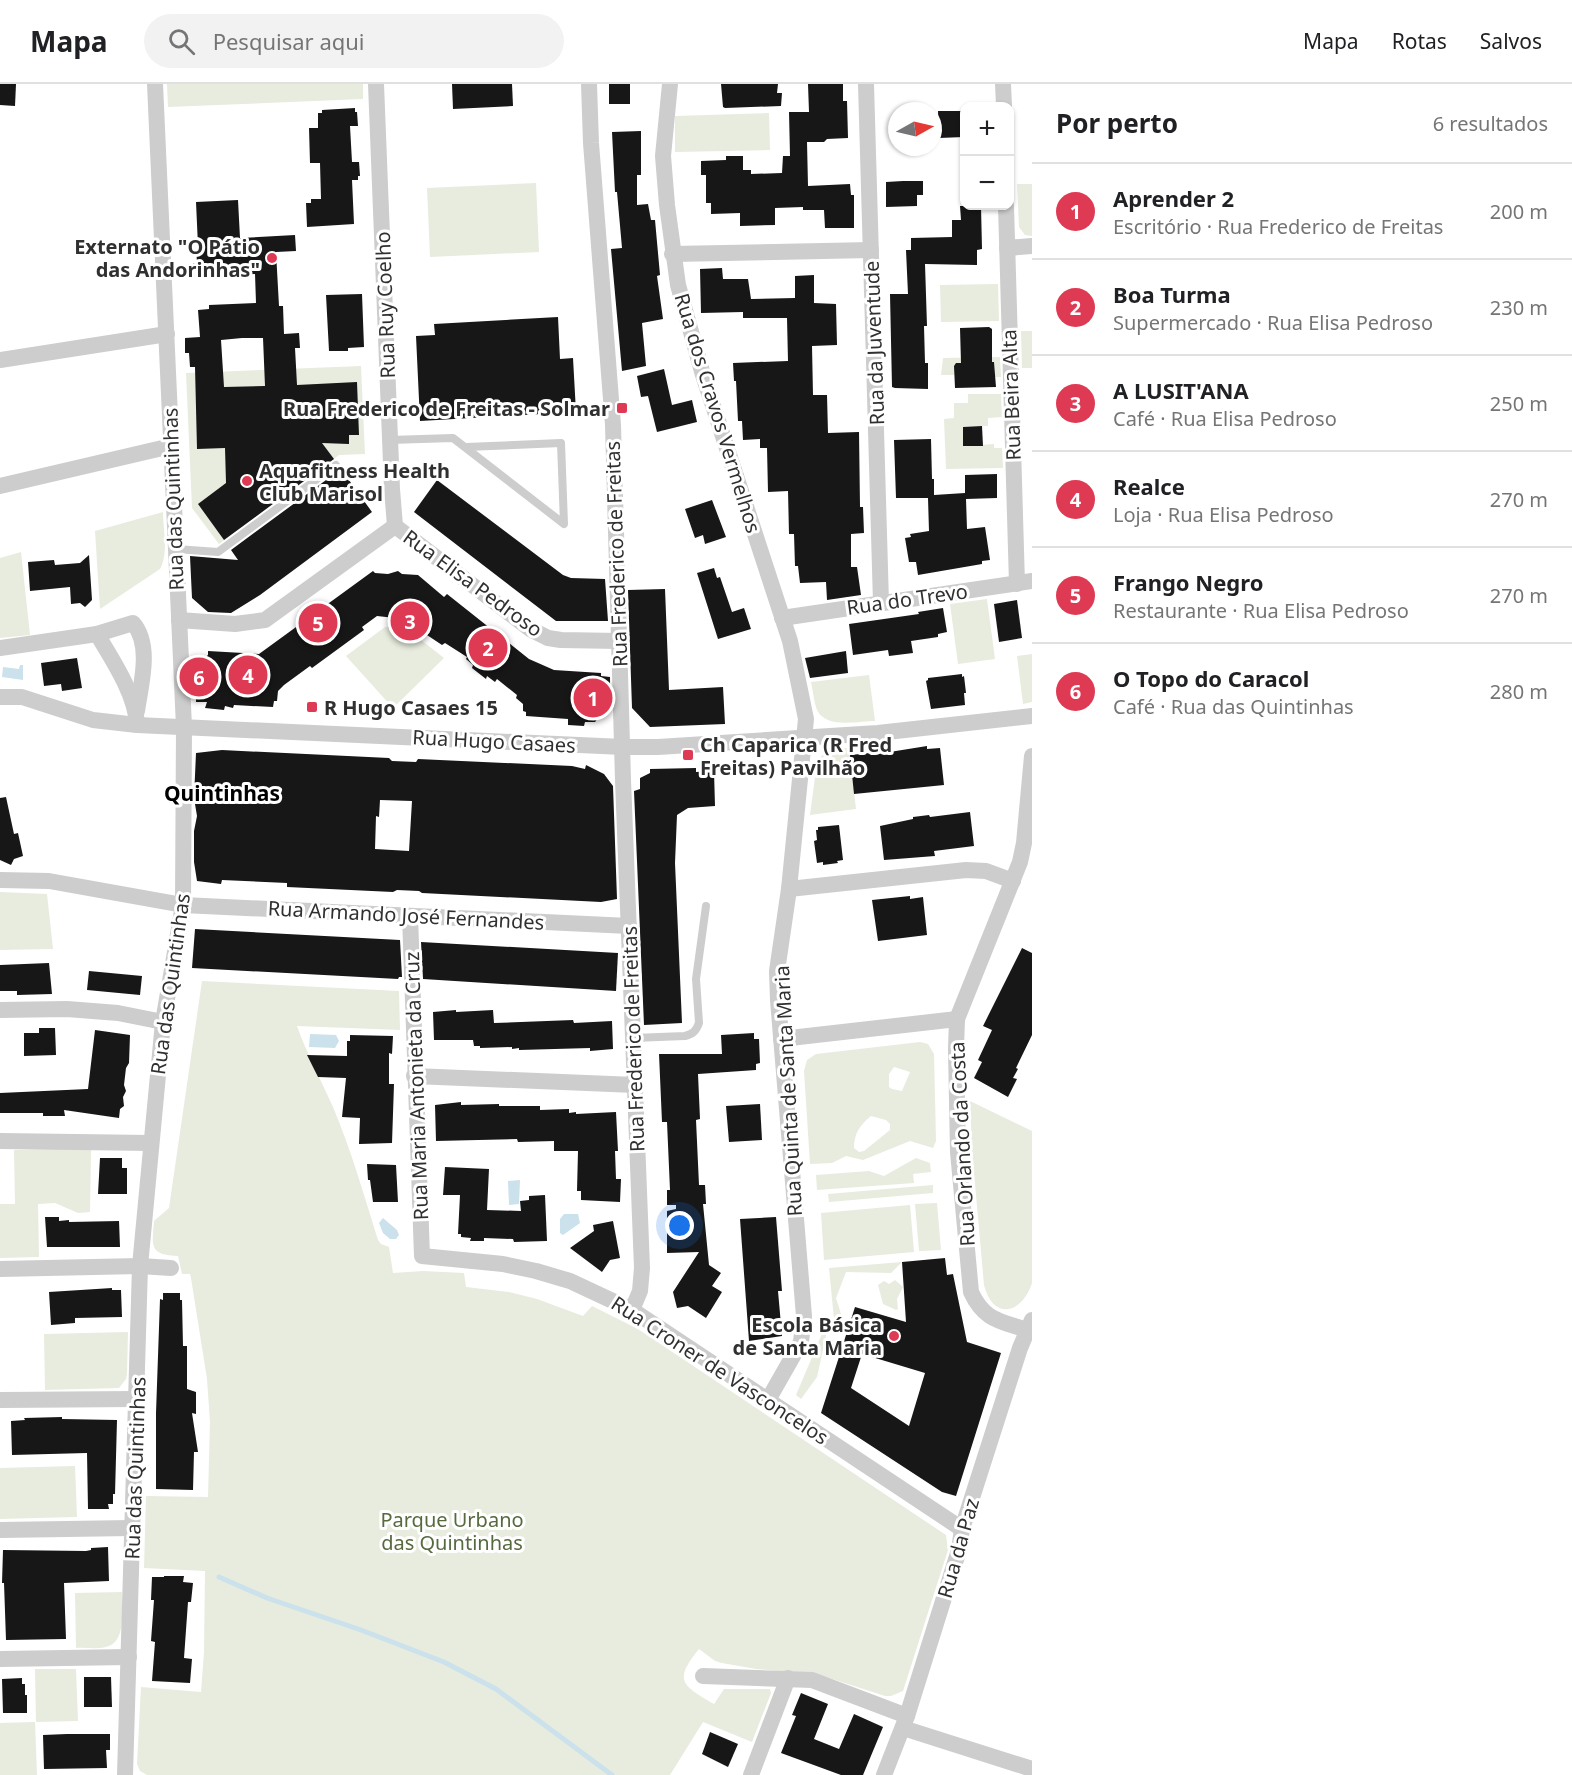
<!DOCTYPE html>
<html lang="pt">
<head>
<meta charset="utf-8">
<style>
  :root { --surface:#fff; --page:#f2f2f2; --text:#202124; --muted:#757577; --line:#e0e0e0; --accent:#df3a53 }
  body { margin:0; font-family:"Noto Sans",sans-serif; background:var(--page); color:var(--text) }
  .controls { position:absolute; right:18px; top:18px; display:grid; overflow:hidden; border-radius:12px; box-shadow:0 2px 4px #0004 }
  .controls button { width:54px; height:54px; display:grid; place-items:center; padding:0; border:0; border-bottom:2px solid var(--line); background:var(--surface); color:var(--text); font:30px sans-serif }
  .compass { position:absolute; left:888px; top:18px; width:54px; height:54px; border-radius:50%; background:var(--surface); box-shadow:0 2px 4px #0004; rotate:82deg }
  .you { position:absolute; left:680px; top:1142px; width:21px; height:21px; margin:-15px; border:4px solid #fff; border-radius:50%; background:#1a73e8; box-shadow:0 0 0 9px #1a73e833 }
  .badge { display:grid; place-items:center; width:39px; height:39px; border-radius:50%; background:var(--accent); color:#fff; font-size:20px; font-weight:700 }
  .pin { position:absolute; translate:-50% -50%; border:3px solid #fff; box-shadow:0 2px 6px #0006 }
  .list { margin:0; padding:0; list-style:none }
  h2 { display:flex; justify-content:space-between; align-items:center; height:78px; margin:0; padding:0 24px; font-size:26px }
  h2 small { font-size:20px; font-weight:400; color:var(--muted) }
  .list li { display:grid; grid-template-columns:39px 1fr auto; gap:18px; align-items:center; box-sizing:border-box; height:96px; padding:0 24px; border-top:2px solid var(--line) }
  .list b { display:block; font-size:22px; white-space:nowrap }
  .list p { margin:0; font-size:20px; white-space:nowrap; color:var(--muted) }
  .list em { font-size:20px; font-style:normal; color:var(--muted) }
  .icon { flex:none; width:33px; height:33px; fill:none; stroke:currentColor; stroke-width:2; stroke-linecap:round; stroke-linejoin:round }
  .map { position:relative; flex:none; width:1032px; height:1691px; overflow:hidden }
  header { display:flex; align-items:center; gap:36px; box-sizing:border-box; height:84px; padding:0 30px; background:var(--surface); border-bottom:2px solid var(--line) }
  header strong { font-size:28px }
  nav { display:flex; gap:33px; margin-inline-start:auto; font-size:21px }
  .search { width:420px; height:54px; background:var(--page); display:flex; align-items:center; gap:15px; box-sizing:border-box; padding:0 21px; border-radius:33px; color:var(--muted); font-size:22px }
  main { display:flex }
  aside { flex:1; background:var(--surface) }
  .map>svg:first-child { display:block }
  .green { fill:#e7ecde; fill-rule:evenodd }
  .water { fill:#cbe1eb }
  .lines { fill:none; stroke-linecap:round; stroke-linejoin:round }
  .stream { stroke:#cbe1eb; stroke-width:5 }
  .building { fill:#171717; fill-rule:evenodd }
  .service { stroke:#cdcdcd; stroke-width:8 }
  .minor { stroke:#cdcdcd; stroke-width:16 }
  .poi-dot { fill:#df3a53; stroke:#fff; stroke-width:2 }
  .labels { text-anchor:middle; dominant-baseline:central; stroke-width:6; stroke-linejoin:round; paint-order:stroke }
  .poi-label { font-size:20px; font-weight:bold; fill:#303030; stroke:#fff; text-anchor:end }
  .street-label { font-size:20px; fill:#303030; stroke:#fff }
  .park-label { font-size:20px; fill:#566a3e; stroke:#fff }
  .neighbourhood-label { font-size:21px; font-weight:bold; fill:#000; stroke:#fff }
</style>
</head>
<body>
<header>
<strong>Mapa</strong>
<div class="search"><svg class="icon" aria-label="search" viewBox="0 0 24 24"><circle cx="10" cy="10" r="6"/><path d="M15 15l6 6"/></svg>Pesquisar aqui</div>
<nav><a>Mapa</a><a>Rotas</a><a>Salvos</a></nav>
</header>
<main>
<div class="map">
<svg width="1032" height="1691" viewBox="0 0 1032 1691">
  <rect width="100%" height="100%" fill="#fff"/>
  <g class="green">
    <path d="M167,0H363V15L168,23Z"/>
    <path d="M769,29L770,66L675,68V32Z"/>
    <path d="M536,99L539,168L430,173L427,104Z"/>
    <path d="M1017,100H1032V152L1025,151L1019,143Z"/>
    <path d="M998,200L999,237L941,238L940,201Z"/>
    <path d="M1021,247H1032V284H1022Z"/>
    <path d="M1000,273L1001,293H995L994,278L956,279L955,291H941L943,274Z"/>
    <path d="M361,282L365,370L339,371L219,460L192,424L186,289Z"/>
    <path d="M968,310H1001L1002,333L988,334V342L963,343V362L994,360V364H1002L1003,384L946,385L944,335L954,334V319H968Z"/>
    <path d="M163,428C163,446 169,469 160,485L100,525L95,447Z"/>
    <path d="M21,468L30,551L0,554V474Z"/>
    <path d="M987,515L995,575L958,580L950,520Z"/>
    <path d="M385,543L407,545L444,574L393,624L346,572Z"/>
    <path d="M1032,570V618L1023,620L1017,572Z"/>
    <path d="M869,591L875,637C858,637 826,645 817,626C814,618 813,607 811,598Z"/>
    <path d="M849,664L856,725L810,731L817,678C825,665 835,665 849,664Z"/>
    <path d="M0,808L47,810L53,865L0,866Z"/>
    <path d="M202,897L399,907L400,946L297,942C307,970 321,996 333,1023C351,1066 364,1111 378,1156L381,1160L389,1163L393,1189L423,1187L464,1189L466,1203L509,1208L537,1215L583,1232L592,1222L638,1245L946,1451L948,1466L903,1607L891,1612H885L820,1591L756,1585L722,1579L715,1577L699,1565C673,1597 682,1601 714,1620L724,1605H770L771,1609L752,1658L703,1638L670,1691H147L140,1687L137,1680L141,1603L201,1608L204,1568L205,1487L144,1484L146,1412L208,1413L210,1338L207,1295L191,1194L190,1190H182L178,1172C149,1171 152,1162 154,1137L169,1124Z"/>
    <path d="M920,958L928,960L934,970L936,1057L933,1064L910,1057L863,1076L846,1072L832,1079L810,1080L804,987L807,976L816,970ZM894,983L910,988L902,1007L892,1005L889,1003V990ZM871,1032L886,1036L890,1040V1046L864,1067L859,1068L854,1064C854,1049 860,1041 871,1032Z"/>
    <path d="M970,1017L1032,1047V1199C1022,1230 993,1237 984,1201L972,1066Z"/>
    <path d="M91,1064L90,1128L78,1129L55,1119L38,1120L39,1173L0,1174V1120H15L14,1066Z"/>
    <path d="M916,1074L930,1079L931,1088L913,1090L914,1099L817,1106L816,1091L869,1087L884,1092Z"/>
    <path d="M933,1101V1109L829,1118L828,1110Z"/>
    <path d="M937,1119L941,1166L919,1167L915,1120Z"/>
    <path d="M910,1121L914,1168L824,1176L821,1129Z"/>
    <path d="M902,1178L891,1189L846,1188L836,1214L841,1230L835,1245L829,1184Z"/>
    <path d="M895,1196L903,1203L897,1215L898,1225L896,1226L883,1220L878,1201L884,1197L889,1200Z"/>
    <path d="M824,1245L826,1252L817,1293L801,1315L796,1311Z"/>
    <path d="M128,1248L127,1290L126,1295L119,1304L45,1306L44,1250Z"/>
    <path d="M75,1382L77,1433L0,1435V1384Z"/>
    <path d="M122,1508C121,1523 127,1555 109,1562C100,1566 86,1563 76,1564L75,1509Z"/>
    <path d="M35,1585H76L78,1637L36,1638Z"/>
    <path d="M35,1638L37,1691H0V1639Z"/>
  </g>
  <g class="water">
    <path d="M20,581H23V596L2,593L3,583L19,585Z"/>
    <path d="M310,950L336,951L339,957L335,964L309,963Z"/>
    <path d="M520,1096L519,1120L509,1121L508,1097Z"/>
    <path d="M564,1130H578L580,1139L563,1151L560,1149V1135Z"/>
    <path d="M383,1134L397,1146L399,1151L396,1155H390L383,1149L379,1139Z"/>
  </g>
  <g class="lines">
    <path class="stream" d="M219,1493L267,1514L361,1546L444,1578L496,1605L612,1691"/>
  </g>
  <g class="building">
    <path d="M0,0H16L15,22L0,21Z"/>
    <path d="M452,0H512L513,22L453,25Z"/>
    <rect x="609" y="0" width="21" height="20"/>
    <path d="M721,0H778L777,9H782L781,22L725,24L723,23Z"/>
    <path d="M808,0H843V17H847L848,54L827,55L824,58H807L808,102L850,100L851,111H854V144H825L824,126H803V123L775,124V141L740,142V129L711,130V119H706V91H701V77L726,76V72H743V86H751V90L782,89L783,72H790L789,28H809Z"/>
    <path d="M355,24V28H357L358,42H350L352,78H359L360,92H358V96H352L354,140L307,143L306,119H311V115H321L320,79H310L309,44H318V29H322V26Z"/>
    <path d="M938,27H963L964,53L939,54Z"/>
    <path d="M641,47V91H637V121L648,120L651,136H655L660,191L657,192L663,235L642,239L646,282L622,287L611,165L622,164L617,108H615L612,48Z"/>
    <path d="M903,97H923V111H917V122L886,123V98Z"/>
    <path d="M238,116L240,154L295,151L296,167L276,168L279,222H283L284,250L299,249L300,264H295L297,301L357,298L359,351H349V360L322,359L334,375L224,456L198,420L226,399L225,364L197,365L195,283H190L189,269H185V254L200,253L198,226L209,225V221L256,219L255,190L193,193V179H197L196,162H198L196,118ZM242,254H263L265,302L224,303L221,256Z"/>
    <path d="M960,122H981L982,165L977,166V181L925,180L927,242H924L925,279H928V305L895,304L892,303L890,210H908L906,166H911V154L952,153V136H961Z"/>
    <path d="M722,184L723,195H748L751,215L795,214V192L814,191V219L836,220L837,261L812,262L813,311H827L828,349L859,348L860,423H863L864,449L851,450V483H857L861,511L827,516L826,498L800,499L798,482H795L794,450H789L788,407L768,408L767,364H760V355L743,356L742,337H738L736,297H734L733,279L788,277L787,234H743V228L701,229L700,185Z"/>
    <path d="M362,210L364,263L348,264V267H329L326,211Z"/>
    <path d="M558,233L560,275L573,274L576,328L420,337L416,252L435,251L434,240Z"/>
    <path d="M989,243L992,245V278H994L996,303L955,304L954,282L956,279H961L960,244Z"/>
    <path d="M664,285L672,321L692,316L697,338L657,348L648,312L641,313L637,292Z"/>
    <path d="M982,342L983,362H963V343Z"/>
    <path d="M931,355L932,395H934V411L965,409V391L997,390V414L966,415L967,445L985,443L990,476L982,477V480L918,491L916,478H909L905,454L911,453L910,450L929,447L928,414H896L894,356Z"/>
    <path d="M341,385L372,428L260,511L231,529L208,528L192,514L190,472L238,476L231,466Z"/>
    <path d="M437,396L563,491L571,494L605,495L608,537H556L414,428Z"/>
    <path d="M712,416L726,453L705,460L703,451L695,454L685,425Z"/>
    <path d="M89,471L92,516L85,523L80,519L71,520L70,503L30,507L28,478L54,476L55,481L80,479Z"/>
    <path d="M714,484L717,494L720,493L732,528L744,524L751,545L718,555L697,489Z"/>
    <path d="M373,487L375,489L388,490L398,487L402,490L418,491L444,513L447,510L529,575L554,586L601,589V592L610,593V619L595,638H585L584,642L568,641V635L526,632V628L523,627V620L516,614L517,611L497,595L495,598L487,592L486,595L472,584L473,581L466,575L467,573L445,559L442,561L427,551L430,548L423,542L427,536L404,532L395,534L377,532L362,543L364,546L312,584L310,582L284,601L278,607L277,617H274L273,623L234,621L233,624L225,622L224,626L205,624L207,618H196V613H193L192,584L208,571V567L259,570Z"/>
    <path d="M665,505L669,606L723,603L725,640L650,643L632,624L628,506Z"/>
    <path d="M1017,516L1022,554L999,558L994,520Z"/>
    <path d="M943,524L947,548L938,550V553L911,557L913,569L889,572L888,566L853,571L849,540L919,530L918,528Z"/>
    <path d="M846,567L848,589L810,594L805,574Z"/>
    <path d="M77,574L82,604L62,607L61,600L44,602L41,579Z"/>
    <path d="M962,590V593L964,592L966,609H964L965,621L931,625L926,597L928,596V594Z"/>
    <path d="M927,662V665L940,664L944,701L854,710L850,671L870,669L871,671Z"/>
    <path d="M222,666L389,674L392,677L416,678L418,675L572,682L585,685L586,681L604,690L613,702L617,815L601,818L422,809L419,807L397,806L393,808L287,803V799L265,798L222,796L221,800L197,797L194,778V747L197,732L194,714L196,669ZM380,716L412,717L409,767L375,765L376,732L379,733Z"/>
    <path d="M696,684V688L714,687L715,722L688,724L677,731L675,779L682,939L644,941L634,707L640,705V694L650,689V685Z"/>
    <path d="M6,713L14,750L18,749L23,772L14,775L11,781L0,776V714Z"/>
    <path d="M970,728L974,762L934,767L935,772L884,776L880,742L913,735V733L929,731L930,733Z"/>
    <path d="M839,741L843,776L837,777L838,779L823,781V778L817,779L814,757L817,756L816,746H818V743Z"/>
    <path d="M910,812V815L923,813L927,851L878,857L872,816Z"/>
    <path d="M195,845L400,856L402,893H399L398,895L192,884Z"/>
    <path d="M421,858L618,869L616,907L423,895Z"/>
    <path d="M1022,864L1032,869V951L1016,984L1018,985L1013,994L1017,995L1008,1013L974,994L982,978L978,976L992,946L983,942Z"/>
    <path d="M49,879L52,910L17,911V907H0V881Z"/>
    <path d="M89,887L142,892L140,911L87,906Z"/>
    <path d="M456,926V928L493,926L494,939L573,936L574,939L612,937L613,965L590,967V964L519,966V964L512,965V963L480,964V962H474L473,956H434L433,928Z"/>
    <path d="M39,944H55L56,971L24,972V949H39Z"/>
    <path d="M95,946L130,951L129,979L126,984L124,1001L126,1007L123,1013L124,1022L120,1025L119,1034L64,1026L65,1032H43V1029H0V1009L88,1005Z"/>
    <path d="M754,949V955H759L760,979L756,980V986L698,990L700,1035L696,1036L699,1101H705L706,1120H703L709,1181L721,1189L712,1202L722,1208L706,1234L688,1222L677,1224L673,1208L699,1168L667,1169V1127L676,1125V1121H667V1106H670L667,1038H662L659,970H722L721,951Z"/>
    <path d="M350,951L393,952L392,970L389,969V1000H394L392,1059L359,1060L360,1034L342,1033L346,994L318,993L307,971L347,972V957H350Z"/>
    <path d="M461,1018V1021L499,1020V1022H540V1026L569,1025V1029L576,1028V1030L616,1028L618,1067H615L616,1095H621L620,1118L581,1116V1107H577L578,1067H554V1057L518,1058L517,1055L436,1057L435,1021Z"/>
    <path d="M760,1020L762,1056L729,1058L726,1022Z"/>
    <path d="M100,1074H122V1084H127V1110H98Z"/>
    <path d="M367,1080L396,1081L398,1118H373L370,1096H368Z"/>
    <path d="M445,1083L489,1085L487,1126L521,1127L520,1117L529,1116V1112L545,1111L547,1157L514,1158L513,1155L484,1154V1157H470L471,1154L461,1153V1150H458L460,1111H443Z"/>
    <path d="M45,1133H59V1137L69,1136V1138L119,1137L120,1163H47Z"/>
    <path d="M776,1133L782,1207H778L782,1252L749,1257L740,1135Z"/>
    <path d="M613,1137L620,1174L610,1176L602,1188L570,1164L594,1147L593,1141Z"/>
    <path d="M945,1174L947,1191L953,1190L967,1258L1001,1269L956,1412L942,1408L821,1329L855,1223L906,1238L902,1178ZM862,1270L925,1289L909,1342L851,1304Z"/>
    <path d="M112,1204V1206H121L122,1233L75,1234V1239L51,1241L49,1208Z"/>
    <path d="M163,1209H180V1216H182L183,1262H187V1305L196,1308V1330L192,1329L198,1368H194L193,1406L156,1405V1329L160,1215L163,1216Z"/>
    <path d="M62,1333V1335L117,1336L115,1410H113V1420H108L109,1425H88L87,1369L12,1371L11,1337L25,1336L24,1334Z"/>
    <path d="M108,1463L109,1497L64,1499L66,1555L6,1556L4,1499H2L3,1466L86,1467L91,1466V1464Z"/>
    <path d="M164,1492H184L183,1498L193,1499L191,1518H188L184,1574L192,1575L190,1599L152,1597L155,1558L151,1557L154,1516H151L152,1493H164Z"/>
    <path d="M84,1593H111L112,1623H84Z"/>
    <path d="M22,1594V1600H25V1611H27V1629H3L2,1595Z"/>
    <path d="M801,1609L828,1620L814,1655L839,1665L854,1630L883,1643L863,1691H841L781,1669L796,1632L792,1631Z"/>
    <path d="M710,1648L738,1660L728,1683L702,1670Z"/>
    <path d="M67,1650H110V1666H106L107,1684L44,1685L43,1651Z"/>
  </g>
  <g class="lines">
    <g class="service">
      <path d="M390,356L453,354L564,440L561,359L466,363"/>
      <path d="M176,465L218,468L336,381"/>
      <path d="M633,954L685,952C693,950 696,947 699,939L696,895L706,822"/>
    </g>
    <g class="minor">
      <path d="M376,0L392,405L395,442"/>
      <path d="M589,0L591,59L613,341L623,696L642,1184L640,1207L632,1226"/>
      <path d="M670,0L663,72L667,121L678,201L703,291L790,557L806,635L789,805L777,887L778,916L804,1232L801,1258L768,1316"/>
      <path d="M866,0L881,519"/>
      <path d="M1003,0L1004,22"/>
      <path d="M1006,122L1017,500"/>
      <path d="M1007,164L1032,162"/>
      <path d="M672,170L871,166"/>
      <path d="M0,276L167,250"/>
      <path d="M0,402L171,362"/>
      <path d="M395,442L530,545L548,554L561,556L619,557"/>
      <path d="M782,534L1032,497"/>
      <path d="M179,536L235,540L265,536L395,442"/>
      <path d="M97,550L133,539C152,561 141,600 137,627"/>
      <path d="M0,564L97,550C112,575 136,611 137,641"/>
      <path d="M0,613H22L93,636L137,641L623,663H658L878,649L1032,632"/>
      <path d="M1032,672L1024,759L1020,778L957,935L956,965L958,1068L971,1208C985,1239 1004,1237 1032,1248"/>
      <path d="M0,796L49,797L183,821L629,842"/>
      <path d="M789,805L966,786L986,787L1013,797"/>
      <path d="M410,832L422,1172L503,1180L536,1187L570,1197L632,1226L962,1445"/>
      <path d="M0,926L67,925L118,929L163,938"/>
      <path d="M781,955L957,935"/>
      <path d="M414,992L635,1001"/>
      <path d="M0,1057L151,1059"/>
      <path d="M0,1185L140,1182L171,1184"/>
      <path d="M0,1316L137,1315"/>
      <path d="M0,1446L132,1444"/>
      <path d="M0,1575L129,1573"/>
      <path d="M703,1592L812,1596L907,1632"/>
      <path d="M903,1644L1032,1685"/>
      <path d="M125,1691L140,1182L163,938L183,821L184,643L155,0"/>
      <path d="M751,1691L788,1594"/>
      <path d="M884,1691L907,1632L959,1466L962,1445L1020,1264L1032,1236"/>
    </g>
  </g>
  <g class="poi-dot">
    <circle cx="272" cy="174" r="6"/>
    <rect x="616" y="318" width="12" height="12" rx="3"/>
    <circle cx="247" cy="397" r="6"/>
    <rect x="306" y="617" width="12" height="12" rx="3"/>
    <rect x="682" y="665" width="12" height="12" rx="3"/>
    <circle cx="894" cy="1252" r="6"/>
  </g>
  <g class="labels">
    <g class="poi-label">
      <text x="260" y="162">Externato "O Pátio<tspan x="260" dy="23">das Andorinhas"</tspan></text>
      <text x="610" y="324">Rua Frederico de Freitas - Solmar</text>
      <text x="259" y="386" text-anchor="start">Aquafitness Health<tspan x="259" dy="23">Club Marisol</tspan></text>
      <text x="324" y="623" text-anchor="start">R Hugo Casaes 15</text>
      <text x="700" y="660" text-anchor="start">Ch Caparica (R Fred<tspan x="700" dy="23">Freitas) Pavilhão</tspan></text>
      <text x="882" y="1240">Escola Básica<tspan x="882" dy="23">de Santa Maria</tspan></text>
    </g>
    <g class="street-label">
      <text transform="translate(385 221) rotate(-92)">Rua Ruy Coelho</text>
      <text transform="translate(874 259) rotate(-92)">Rua da Juventude</text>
      <text transform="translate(1011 311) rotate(-92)">Rua Beira Alta</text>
      <text transform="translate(718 329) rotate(73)">Rua dos Cravos Vermelhos</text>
      <text transform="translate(173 415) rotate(-92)">Rua das Quintinhas</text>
      <text transform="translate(616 470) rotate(-92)">Rua Frederico de Freitas</text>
      <text transform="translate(473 499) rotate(36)">Rua Elisa Pedroso</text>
      <text transform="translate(907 515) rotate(-8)">Rua do Trevo</text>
      <text transform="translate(494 657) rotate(3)">Rua Hugo Casaes</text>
      <text transform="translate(406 831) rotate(3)">Rua Armando José Fernandes</text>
      <text transform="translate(170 900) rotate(-82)">Rua das Quintinhas</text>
      <text transform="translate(633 955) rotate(-92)">Rua Frederico de Freitas</text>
      <text transform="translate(416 1002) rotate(-92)">Rua Maria Antonieta da Cruz</text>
      <text transform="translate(788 1007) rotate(-93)">Rua Quinta de Santa Maria</text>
      <text transform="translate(962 1060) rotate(-93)">Rua Orlando da Costa</text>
      <text transform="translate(720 1286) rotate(33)">Rua Croner de Vasconcelos</text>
      <text transform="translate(135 1384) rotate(-88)">Rua das Quintinhas</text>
      <text transform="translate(958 1464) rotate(-74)">Rua da Paz</text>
    </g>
    <g class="park-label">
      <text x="452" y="1435">Parque Urbano<tspan x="452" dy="23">das Quintinhas</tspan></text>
    </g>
    <g class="neighbourhood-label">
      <text x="222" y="709">Quintinhas</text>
    </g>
  </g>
</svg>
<div class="controls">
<button>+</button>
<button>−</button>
</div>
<svg class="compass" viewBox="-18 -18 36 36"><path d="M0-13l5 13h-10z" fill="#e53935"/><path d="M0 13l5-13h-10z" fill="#757577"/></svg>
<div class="you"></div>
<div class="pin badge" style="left:593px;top:614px">1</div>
<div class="pin badge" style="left:488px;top:564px">2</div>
<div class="pin badge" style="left:410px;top:537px">3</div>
<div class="pin badge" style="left:248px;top:591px">4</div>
<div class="pin badge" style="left:318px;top:539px">5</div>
<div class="pin badge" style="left:199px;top:593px">6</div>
</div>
<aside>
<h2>Por perto<small>6 resultados</small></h2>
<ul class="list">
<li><span class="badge">1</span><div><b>Aprender 2</b><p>Escritório · Rua Frederico de Freitas</p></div><em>200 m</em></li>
<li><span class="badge">2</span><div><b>Boa Turma</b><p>Supermercado · Rua Elisa Pedroso</p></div><em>230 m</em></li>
<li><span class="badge">3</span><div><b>A LUSIT'ANA</b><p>Café · Rua Elisa Pedroso</p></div><em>250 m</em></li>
<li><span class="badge">4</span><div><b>Realce</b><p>Loja · Rua Elisa Pedroso</p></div><em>270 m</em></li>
<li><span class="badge">5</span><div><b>Frango Negro</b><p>Restaurante · Rua Elisa Pedroso</p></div><em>270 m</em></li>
<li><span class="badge">6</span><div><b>O Topo do Caracol</b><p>Café · Rua das Quintinhas</p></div><em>280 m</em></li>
</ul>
</aside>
</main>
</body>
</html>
